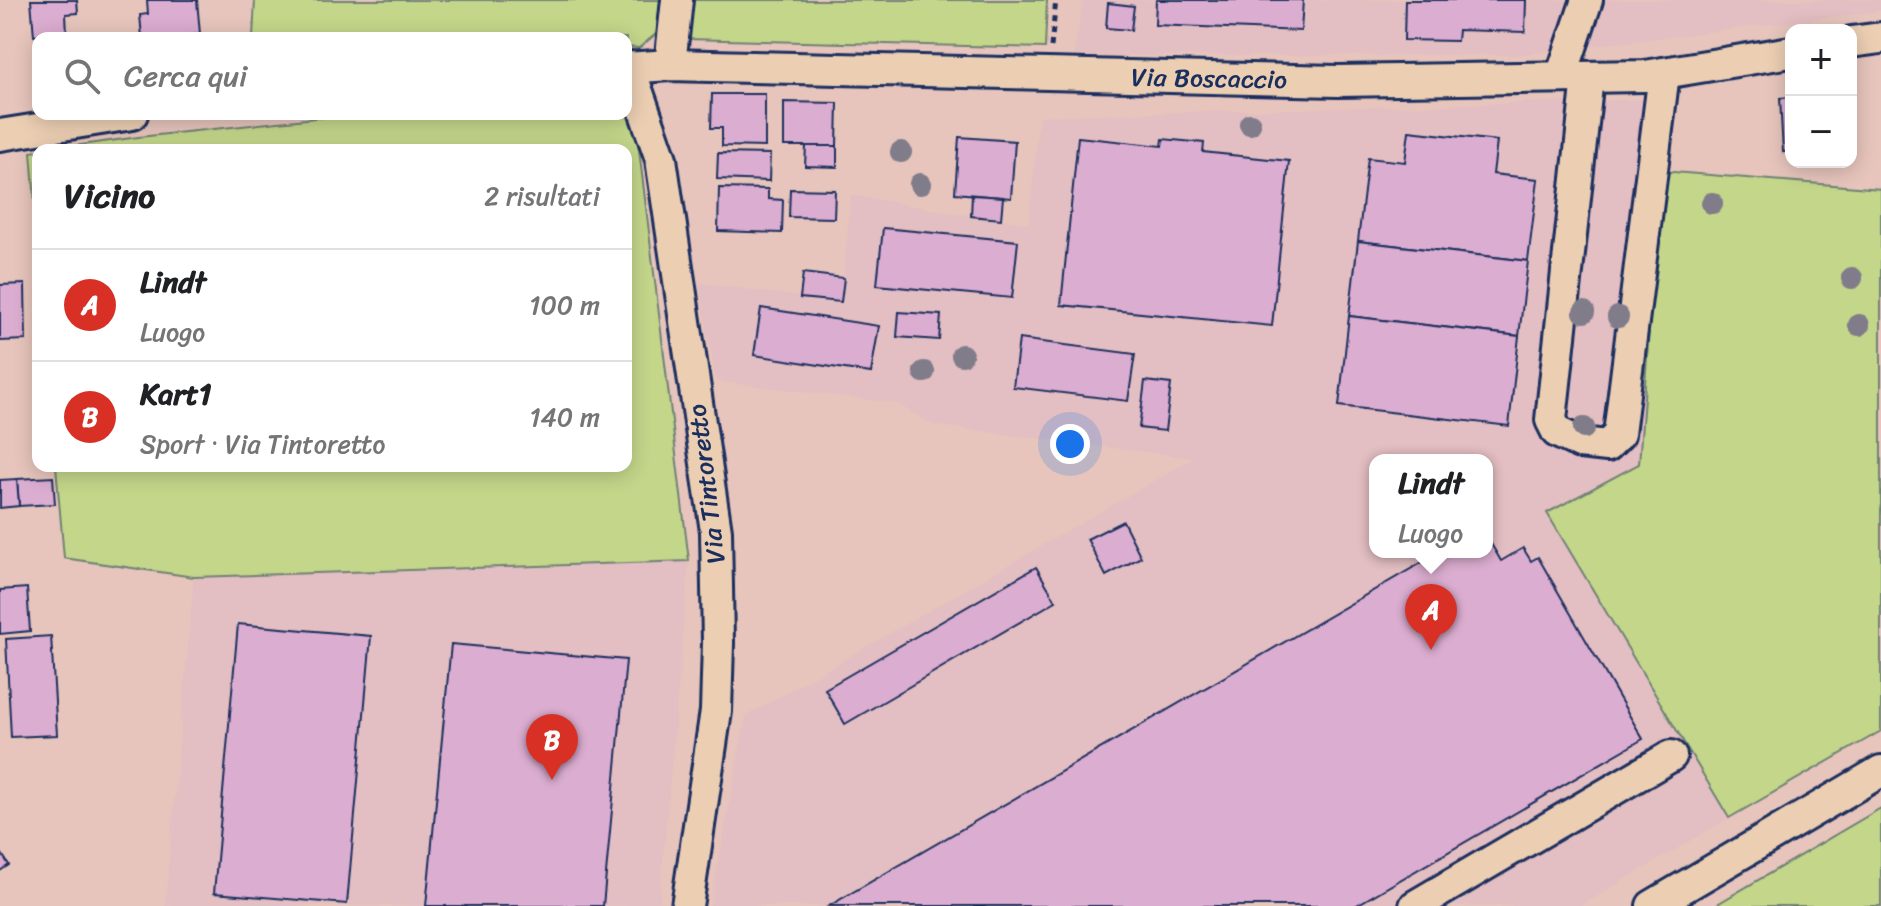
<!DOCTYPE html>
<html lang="it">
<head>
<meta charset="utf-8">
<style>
  :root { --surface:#fff; --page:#f2f2f2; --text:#202124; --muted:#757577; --line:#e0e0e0; --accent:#d93025 }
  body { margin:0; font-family:Sriracha,sans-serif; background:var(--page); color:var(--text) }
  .controls { position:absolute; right:24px; top:24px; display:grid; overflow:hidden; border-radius:16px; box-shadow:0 4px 20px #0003 }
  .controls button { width:72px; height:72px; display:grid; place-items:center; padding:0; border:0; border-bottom:2px solid var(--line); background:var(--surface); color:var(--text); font:40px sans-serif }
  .you { position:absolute; left:1070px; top:444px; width:28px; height:28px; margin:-20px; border:6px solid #fff; border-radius:50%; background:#1a73e8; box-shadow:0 0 0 12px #1a73e833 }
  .badge { display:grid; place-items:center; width:52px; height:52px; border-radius:50%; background:var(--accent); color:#fff; font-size:26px; font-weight:700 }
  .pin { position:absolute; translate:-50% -66px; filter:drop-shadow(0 2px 4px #0008) }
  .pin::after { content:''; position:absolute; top:42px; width:28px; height:24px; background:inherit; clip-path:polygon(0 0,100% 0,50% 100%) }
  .popup { position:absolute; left:1369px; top:454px; width:124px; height:104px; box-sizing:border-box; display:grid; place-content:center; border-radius:16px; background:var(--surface); filter:drop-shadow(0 2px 6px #0005); font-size:26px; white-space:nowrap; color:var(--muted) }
  .popup b { font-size:30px; color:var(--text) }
  .popup::after { content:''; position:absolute; left:50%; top:100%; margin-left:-16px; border:16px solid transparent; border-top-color:var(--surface) }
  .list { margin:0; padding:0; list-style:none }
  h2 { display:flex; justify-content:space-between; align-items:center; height:104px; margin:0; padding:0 32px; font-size:34px }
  h2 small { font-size:26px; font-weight:400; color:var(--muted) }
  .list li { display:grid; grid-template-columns:52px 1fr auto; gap:24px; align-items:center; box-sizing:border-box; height:112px; padding:0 32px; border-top:2px solid var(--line) }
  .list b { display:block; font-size:30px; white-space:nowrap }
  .list p { margin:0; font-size:26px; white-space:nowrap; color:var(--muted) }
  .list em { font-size:26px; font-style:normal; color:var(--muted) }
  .icon { flex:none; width:44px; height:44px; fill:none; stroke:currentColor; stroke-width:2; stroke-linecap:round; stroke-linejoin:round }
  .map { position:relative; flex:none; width:1881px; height:906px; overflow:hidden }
  .search { position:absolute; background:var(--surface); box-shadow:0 4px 20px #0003; left:32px; top:32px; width:600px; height:88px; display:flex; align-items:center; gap:20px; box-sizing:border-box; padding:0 28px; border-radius:16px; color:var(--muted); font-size:30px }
  .panel { position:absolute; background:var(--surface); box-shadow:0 4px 20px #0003; left:32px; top:144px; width:600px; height:328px; border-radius:16px }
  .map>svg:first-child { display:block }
  .built { fill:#e3bec2; fill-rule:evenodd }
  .green { fill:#c4d68a; stroke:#708274; stroke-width:2 }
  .building { fill:#dbadd0; stroke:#1b2f5e; stroke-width:2 }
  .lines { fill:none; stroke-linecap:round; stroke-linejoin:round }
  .minor-casing { stroke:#1b2f5e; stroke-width:36 }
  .path { stroke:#1b2f5e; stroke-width:5; stroke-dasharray:6 6; stroke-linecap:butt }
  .minor { stroke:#eccfb3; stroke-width:30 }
  .tree { fill:#807c8a }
  .labels { text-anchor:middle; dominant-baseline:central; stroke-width:6; stroke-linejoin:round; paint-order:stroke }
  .street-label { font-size:26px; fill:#1b2f5e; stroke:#eccfb3 }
</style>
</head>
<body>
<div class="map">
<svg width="1881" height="906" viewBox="0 0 1881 906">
  <rect width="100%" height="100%" fill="#e7c5bc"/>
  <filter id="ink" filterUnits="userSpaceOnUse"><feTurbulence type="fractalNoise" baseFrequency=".0125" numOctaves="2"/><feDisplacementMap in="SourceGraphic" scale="16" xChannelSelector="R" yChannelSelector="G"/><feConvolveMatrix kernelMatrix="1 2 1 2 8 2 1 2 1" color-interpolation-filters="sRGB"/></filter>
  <g filter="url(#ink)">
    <g class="built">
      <path d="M1083,0H1881V11L1517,55L1074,56Z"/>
      <path d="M1667,99L1639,464L1547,513L1729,818L1580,906H710L746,716L1194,458L933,425L896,403L716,381L699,283L841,302L851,195L971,216L1001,219L1029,224L1039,116ZM1375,460H1487V552H1375Z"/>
      <path d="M689,561L659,906H165L194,577Z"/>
    </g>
    <g class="green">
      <path d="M255,0H660L657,33L639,48L626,47V38H253Z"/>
      <path d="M693,0H1047L1045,48L687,39Z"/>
      <path d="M626,106L635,117L689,561L194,577L64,558L56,466H626V150H44L139,137L353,114H626Z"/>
      <path d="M38,151V240L31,152Z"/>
      <path d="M1661,171L1881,189V731L1729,818L1547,513L1639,464Z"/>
      <path d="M1881,808V906H1714Z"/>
    </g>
    <g class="building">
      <path d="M31,0H77L78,13L66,14L67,34L34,36Z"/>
      <path d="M147,0H197L200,34L185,36V38H160V36L142,37L140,15L148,14Z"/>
      <path d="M1156,0H1303L1301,31L1155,25Z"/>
      <path d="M1405,0H1526L1525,32L1458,30L1457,41L1404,40Z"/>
      <path d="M1108,3L1134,6L1131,30L1106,28Z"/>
      <path d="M712,94H765V147L722,146V128H711Z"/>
      <path d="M1791,97V151L1783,152L1780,98Z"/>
      <path d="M784,102L838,103L837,146H784Z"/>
      <path d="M1409,131L1497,141L1493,174L1538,179L1528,261L1358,241L1368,158L1405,162Z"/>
      <path d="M959,137L1015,141L1011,198L955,193Z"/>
      <path d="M1078,137L1162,146L1163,139L1204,143L1203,152L1289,161L1272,326L1061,305Z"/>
      <path d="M806,146H837V167L805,166Z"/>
      <path d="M718,153L770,154L769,181L717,179Z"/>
      <path d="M719,188L768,189V199L783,200L782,233L718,231Z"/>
      <path d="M790,189L835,190L834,218L789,217Z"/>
      <path d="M972,195L1003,197L1001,219L971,216Z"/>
      <path d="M883,228L1018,241L1012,298L877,285Z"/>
      <path d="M1358,241L1528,261L1519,336L1349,316Z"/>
      <path d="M803,273L844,278L841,302L800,298Z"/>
      <path d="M25,284L26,340L0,341V285Z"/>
      <path d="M761,308L879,326L871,373L754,355Z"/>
      <path d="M899,312L941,315L939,340L897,337Z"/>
      <path d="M1349,316L1519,336L1509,426L1339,406Z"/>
      <path d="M1019,339L1135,354L1128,401L1013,387Z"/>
      <path d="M1145,381L1171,384L1165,431L1139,428Z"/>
      <path d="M53,477L55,504L19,506L17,479Z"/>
      <path d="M17,479L19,506L0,508V480Z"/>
      <path d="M1123,521L1141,557L1106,576L1087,539Z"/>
      <path d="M1487,537L1501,561L1523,548L1531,561L1538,557L1643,739L1355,906H829L1440,552H1487Z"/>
      <path d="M1036,567L1056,601L845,724L825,689Z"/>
      <path d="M27,588L30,631L0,634V590Z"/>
      <path d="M238,624L371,636L347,904L214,893Z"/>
      <path d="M51,636L57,735L11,737L6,639Z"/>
      <path d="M451,644L626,660L603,906H426Z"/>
      <path d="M0,851L9,865L0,871Z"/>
    </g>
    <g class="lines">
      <g class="minor-casing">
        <g id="minor">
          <path d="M1851,42L1881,38"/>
          <path d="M670,65L677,0"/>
          <path d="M629,67L661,159L716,531L718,643L716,711L687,906"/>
          <path d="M626,68L670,65L1338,81L1645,76L1791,52"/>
          <path d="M1561,77L1587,0"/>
          <path d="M1588,77L1551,420L1557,432L1580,443L1607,446L1619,434L1664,73"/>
          <path d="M0,135L132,114"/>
          <path d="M1415,906L1671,756"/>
          <path d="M1652,906L1881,771"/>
        </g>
      </g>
      <path class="path" d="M1051,47L1056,0"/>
      <use href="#minor" class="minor"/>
    </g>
    <g class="tree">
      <circle cx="1250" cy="124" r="11"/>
      <circle cx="901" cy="152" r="11"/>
      <circle cx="920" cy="184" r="11"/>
      <circle cx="1712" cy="203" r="11"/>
      <circle cx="1852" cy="278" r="11"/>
      <circle cx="1584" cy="312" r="11"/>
      <circle cx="1618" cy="317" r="11"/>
      <circle cx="1859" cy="325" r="11"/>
      <circle cx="962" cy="355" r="11"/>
      <circle cx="924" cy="372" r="11"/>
      <circle cx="1584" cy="428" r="11"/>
    </g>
  </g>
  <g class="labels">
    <g class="street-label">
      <text transform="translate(1209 78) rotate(1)">Via Boscaccio</text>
      <text transform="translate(706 484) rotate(-97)">Via Tintoretto</text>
    </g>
  </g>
</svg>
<div class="controls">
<button>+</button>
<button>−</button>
</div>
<div class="you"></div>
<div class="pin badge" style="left:1431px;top:650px">A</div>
<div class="popup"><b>Lindt</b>Luogo</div>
<div class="pin badge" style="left:552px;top:780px">B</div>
<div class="search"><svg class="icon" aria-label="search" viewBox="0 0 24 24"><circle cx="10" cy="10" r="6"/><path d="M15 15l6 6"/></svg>Cerca qui</div>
<section class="panel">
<h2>Vicino<small>2 risultati</small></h2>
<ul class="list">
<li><span class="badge">A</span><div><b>Lindt</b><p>Luogo</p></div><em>100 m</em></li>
<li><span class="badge">B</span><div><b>Kart1</b><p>Sport · Via Tintoretto</p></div><em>140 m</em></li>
</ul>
</section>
</div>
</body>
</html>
